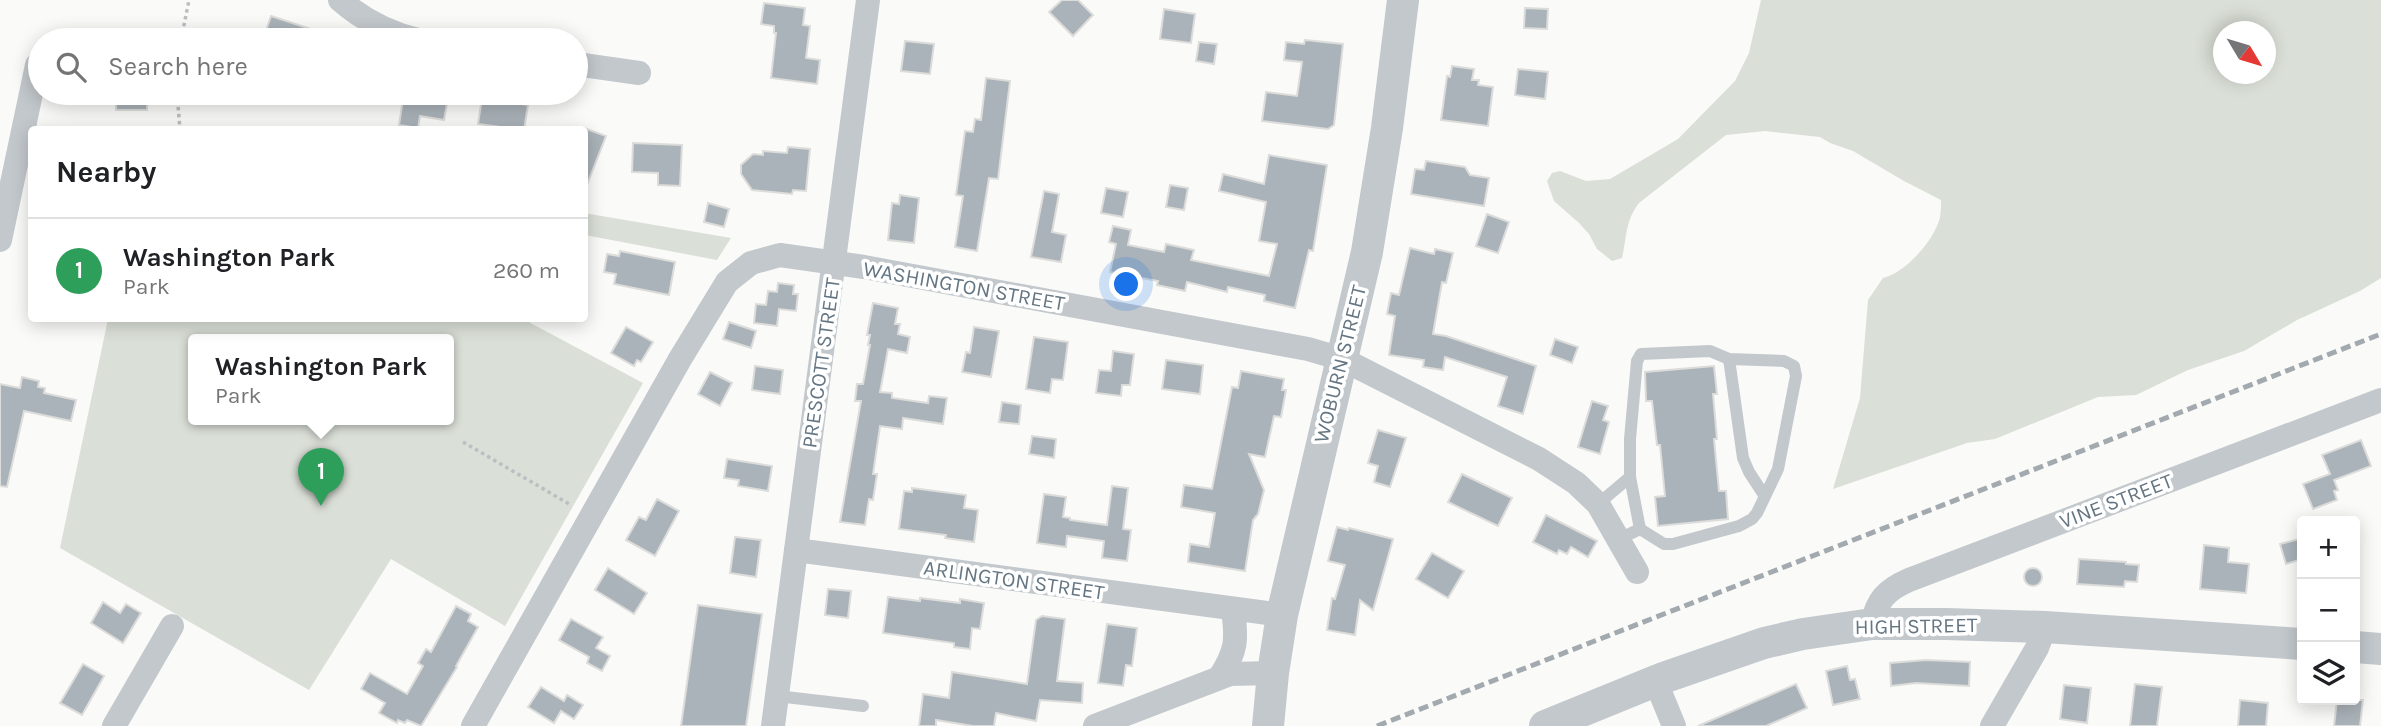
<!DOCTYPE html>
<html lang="en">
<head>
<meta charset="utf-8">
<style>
  :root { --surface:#fff; --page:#f2f2f2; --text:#202124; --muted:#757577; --line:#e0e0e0; --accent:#e4572e }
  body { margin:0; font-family:Karla,sans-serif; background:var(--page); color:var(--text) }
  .controls { position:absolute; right:21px; bottom:21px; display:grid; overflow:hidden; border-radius:7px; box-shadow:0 4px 18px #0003 }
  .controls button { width:63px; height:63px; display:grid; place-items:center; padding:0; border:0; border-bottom:2px solid var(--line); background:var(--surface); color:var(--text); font:35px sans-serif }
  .compass { position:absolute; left:2213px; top:21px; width:63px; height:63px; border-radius:50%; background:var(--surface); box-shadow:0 4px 18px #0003; rotate:128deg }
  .you { position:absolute; left:1127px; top:285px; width:24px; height:24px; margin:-18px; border:5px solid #fff; border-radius:50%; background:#1a73e8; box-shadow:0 0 0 10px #1a73e833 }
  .badge { display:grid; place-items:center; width:46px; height:46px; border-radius:50%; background:var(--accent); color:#fff; font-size:23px; font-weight:700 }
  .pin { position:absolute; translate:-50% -58px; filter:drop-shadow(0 2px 4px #0008) }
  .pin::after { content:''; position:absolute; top:37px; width:24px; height:21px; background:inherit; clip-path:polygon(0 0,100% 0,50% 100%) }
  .popup { position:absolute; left:188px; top:334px; width:266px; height:91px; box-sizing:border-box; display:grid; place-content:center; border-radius:7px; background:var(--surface); filter:drop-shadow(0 2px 5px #0005); font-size:23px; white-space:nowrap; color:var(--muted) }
  .popup b { font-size:26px; color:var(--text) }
  .popup::after { content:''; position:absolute; left:50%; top:100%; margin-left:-14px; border:14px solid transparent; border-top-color:var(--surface) }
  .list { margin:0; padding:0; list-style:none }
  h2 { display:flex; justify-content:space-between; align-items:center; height:91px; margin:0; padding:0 28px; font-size:30px }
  h2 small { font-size:23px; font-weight:400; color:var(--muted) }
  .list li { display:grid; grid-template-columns:46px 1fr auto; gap:21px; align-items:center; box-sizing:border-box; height:105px; padding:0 28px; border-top:2px solid var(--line) }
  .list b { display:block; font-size:26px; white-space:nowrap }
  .list p { margin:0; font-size:23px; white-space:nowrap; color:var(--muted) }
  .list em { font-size:23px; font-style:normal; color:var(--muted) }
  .icon { flex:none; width:38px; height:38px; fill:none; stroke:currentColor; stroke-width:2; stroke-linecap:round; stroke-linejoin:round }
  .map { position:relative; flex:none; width:2381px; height:726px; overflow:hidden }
  .search { position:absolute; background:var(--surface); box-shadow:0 4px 18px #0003; left:28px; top:28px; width:560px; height:77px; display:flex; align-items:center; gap:18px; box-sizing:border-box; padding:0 24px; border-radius:38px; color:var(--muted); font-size:26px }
  .panel { position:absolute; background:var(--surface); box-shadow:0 4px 18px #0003; left:28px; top:126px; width:560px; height:196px; border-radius:7px }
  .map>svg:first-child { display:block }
  .green { fill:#dadfd7; fill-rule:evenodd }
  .building { fill:#aab3b9; stroke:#dcdcda; stroke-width:2 }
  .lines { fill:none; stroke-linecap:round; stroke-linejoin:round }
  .path { stroke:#bbbfc2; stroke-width:3.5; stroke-dasharray:3.5 3.5; stroke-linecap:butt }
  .service { stroke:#c3c8cc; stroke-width:12 }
  .minor { stroke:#c3c8cc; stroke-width:24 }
  .tertiary { stroke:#c3c8cc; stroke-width:32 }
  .rail { stroke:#a2aab0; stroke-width:5; stroke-dasharray:10 5; stroke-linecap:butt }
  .labels { text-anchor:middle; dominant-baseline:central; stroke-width:7; stroke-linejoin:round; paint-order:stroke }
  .street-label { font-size:21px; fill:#657683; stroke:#fff }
</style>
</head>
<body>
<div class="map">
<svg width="2381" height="726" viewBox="0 0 2381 726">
  <rect width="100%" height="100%" fill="#fafaf8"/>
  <g class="green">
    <path d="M1761,0H2381V278L2360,291L2297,320L2244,351L2188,370L2136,395L2098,397L1995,439L1967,443L1833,489L1860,398L1868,300L1883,278C1905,273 1935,240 1940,217C1941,212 1941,205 1941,200L1904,181L1853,151L1830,143L1820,137L1765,131L1726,135L1639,203C1625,221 1627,237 1622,258L1612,261L1597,249L1589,234L1579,223L1554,201L1547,181L1552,173L1560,171L1586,181L1610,179L1678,139L1735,81L1749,53ZM2224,32H2266V74H2224Z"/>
    <path d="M584,213L731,238L717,260L585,235Z"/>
    <path d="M108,319H523L643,383L505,626L391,559L309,690L60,548ZM193,340H449V420H193Z"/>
  </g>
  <g class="building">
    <path d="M1062,0H1078L1093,15L1073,36L1049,12Z"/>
    <path d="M764,3L805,8L803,25L810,26L806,58L820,60L817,84L771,78L776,33H774V26L761,24Z"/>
    <path d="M1525,8L1548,9L1547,29L1524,28Z"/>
    <path d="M1164,9L1195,14L1191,43L1160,39Z"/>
    <path d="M271,16L335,37L334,40H263Z"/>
    <path d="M1305,40L1343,44L1334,125L1328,129L1262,121L1266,92L1297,96L1302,62L1284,60L1286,42L1304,44Z"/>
    <path d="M905,41L934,44L930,74L901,71Z"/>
    <path d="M1199,42L1217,44L1214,64L1196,61Z"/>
    <path d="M1452,66L1474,69L1472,80H1479L1478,85L1493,87L1488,126L1441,120L1447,76L1450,77Z"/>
    <path d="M1518,69L1548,72L1545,99L1515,95Z"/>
    <path d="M986,78L1010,81L998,179L989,178L977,251L955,247L963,196L956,195L965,131L973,132L975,119L981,120Z"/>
    <path d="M116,93H148L147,110H116Z"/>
    <path d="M404,93H449L444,120L420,116L418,128L399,125Z"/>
    <path d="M482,98L528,105L524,130L478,124Z"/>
    <path d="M584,128L606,136L586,187H584Z"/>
    <path d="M633,143L682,145L680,186L658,185V173L632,172Z"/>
    <path d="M788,147L810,149L806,191L793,190L792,194L752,190L741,174V165L753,154L763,155V151L787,153Z"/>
    <path d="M1269,155L1327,165L1313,251L1309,250L1295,308L1264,301L1265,295L1228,287L1227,292L1187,282L1185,291L1157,285L1158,281L1110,272L1116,244L1109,242L1113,226L1131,230L1128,245L1164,252L1166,244L1194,250L1191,260L1269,276L1277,244L1259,241L1266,202L1219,191L1223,174L1264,184Z"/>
    <path d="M1426,161L1465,167L1470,175L1489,178L1484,206L1411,194L1415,169L1424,170Z"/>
    <path d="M1170,185L1188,188L1184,210L1166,207Z"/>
    <path d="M1106,188L1128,192L1123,217L1101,213Z"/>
    <path d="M1044,191L1059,194L1052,232L1066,235L1061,262L1031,257Z"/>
    <path d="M900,195L919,198L914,243L888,240L892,203L899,204Z"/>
    <path d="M708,203L729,209L724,227L704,222Z"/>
    <path d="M1487,214L1509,222L1498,253L1476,246Z"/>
    <path d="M1410,248L1434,254L1435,249L1453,253L1446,283L1442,282L1433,334L1446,336L1536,366L1523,414L1498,406L1507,377L1445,357L1443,370L1423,367L1424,360L1389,355L1395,316L1387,314L1391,293L1399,295Z"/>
    <path d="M620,251L675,262L669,295L614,284L616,274L604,272L607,254L619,256Z"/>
    <path d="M778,283L794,285L793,294H798L796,311L779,309L777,326L754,323L756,304L766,305L768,291L777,292Z"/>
    <path d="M873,303L898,308L895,324H900L898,334L910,337L907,353L888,349L880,392L892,393V398L928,403L929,396L947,398L943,424L903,418L902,429L880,426L873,474H877L873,500L869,499L865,525L840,522L861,401H855L857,384H863L870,345H868L870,335H867Z"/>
    <path d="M729,322L756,331L751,348L723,339Z"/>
    <path d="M626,327L653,342L641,362L637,360L634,366L611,353Z"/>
    <path d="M974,327L999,331L991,377L962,372L966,352L970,353Z"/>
    <path d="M1034,337L1068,342L1063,380L1052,379L1050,393L1026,389Z"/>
    <path d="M1555,339L1578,347L1572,363L1550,355Z"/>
    <path d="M1113,351L1134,354L1130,385H1122L1121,396L1096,393L1099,370L1111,371Z"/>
    <path d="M1166,360L1203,365L1200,394L1162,389Z"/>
    <path d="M755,366L783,370L780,394L752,390Z"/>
    <path d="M1714,366L1717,394H1713L1717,439H1714L1719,491H1726L1728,519L1658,526L1655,497L1665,496L1660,445H1657L1652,401H1646L1645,372Z"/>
    <path d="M1241,371L1284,379L1282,390H1286L1281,417L1274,416L1265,457L1249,454L1264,490L1258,514L1253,520L1245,571L1188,562L1190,544L1209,547L1215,513L1181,507L1184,485L1212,489L1232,387L1238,388Z"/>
    <path d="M710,372L732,383L720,406L698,394Z"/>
    <path d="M22,377L39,381L38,387L45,388L44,393L76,400L71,421L24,411L7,487L0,486V384L20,388Z"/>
    <path d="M1592,401L1608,406L1603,420L1609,422L1600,454L1578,447Z"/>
    <path d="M1002,402L1021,405L1019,424L999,422Z"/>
    <path d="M1378,430L1406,438L1390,487L1374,482L1378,466L1368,463Z"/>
    <path d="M1032,436L1056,439L1054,458L1029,454Z"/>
    <path d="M2361,440L2371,466L2334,480L2338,490L2334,491L2337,500L2313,509L2303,484L2330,474L2322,455Z"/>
    <path d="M727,459L772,466L768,491L738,486L739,480L724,478Z"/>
    <path d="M1462,474L1512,498L1498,526L1448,502Z"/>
    <path d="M1112,486L1128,488L1123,529L1131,530L1127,561L1102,558L1104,541L1067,536L1066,547L1037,543L1044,494L1066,497L1063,517L1070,518V520L1107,525Z"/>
    <path d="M912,488L966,495L964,508L978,510L974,542L945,538L946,535L899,529L904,491L912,492Z"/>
    <path d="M657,499L679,511L655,556L626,540L639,517L646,520Z"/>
    <path d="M1546,515L1597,541L1588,557L1571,547L1567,554L1559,550L1557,554L1533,542Z"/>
    <path d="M1337,527L1348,530L1349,528L1393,539L1373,610L1360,600L1355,635L1327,630L1332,598L1335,599L1345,565L1328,561Z"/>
    <path d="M735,537L761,540L756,577L730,573Z"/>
    <path d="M2299,539L2302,559L2286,564L2280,544Z"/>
    <path d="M2204,545L2229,548L2228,562L2249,564L2246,593L2200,589Z"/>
    <path d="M1432,553L1464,571L1448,598L1416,579Z"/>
    <path d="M2079,559L2126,562V564L2139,565L2137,582L2125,581L2124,587L2077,584Z"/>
    <path d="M608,568L647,593L634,614L595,590Z"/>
    <circle cx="2033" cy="577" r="9"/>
    <path d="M828,589L851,591L848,618L825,615Z"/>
    <path d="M888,597L920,601V598L960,603V599L984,603L980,629L972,628L970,649L954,647V643L883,633Z"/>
    <path d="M103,602L120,613L126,604L141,613L123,643L91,623Z"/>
    <path d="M698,605L762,614L746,726H681Z"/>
    <path d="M456,606L471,614L468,621L478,627L456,666L457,667L421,726L407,720L405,723L398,720L397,723L379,713L385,703L361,689L370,673L407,694L423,666L418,663L426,649L431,652Z"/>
    <path d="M1042,616L1065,619L1057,681L1083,683L1082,703L1040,700L1036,721L996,713L994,726H973L936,720V726H919L923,694L949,698L952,672L1027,684L1036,620Z"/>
    <path d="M571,619L603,637L596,648L610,656L602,671L587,663L589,657L559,640Z"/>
    <path d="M1107,624L1137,628L1132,666L1126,665L1123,686L1098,683Z"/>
    <path d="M1926,660L1970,662L1969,686L1916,683L1891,686L1890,663Z"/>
    <path d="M83,664L104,676L82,715L60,703Z"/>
    <path d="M1847,666L1850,680L1855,679L1860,699L1833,705L1826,671Z"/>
    <path d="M1796,684L1807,708L1766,726H1698Z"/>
    <path d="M2135,684L2162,687L2157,726H2130Z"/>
    <path d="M2064,685L2091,688L2087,723L2060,719Z"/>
    <path d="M541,687L564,701L567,695L583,705L574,719L561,711L554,723L528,707Z"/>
    <path d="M2240,700L2268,703L2266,726H2238Z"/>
    <path d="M2337,700H2363L2360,726H2334Z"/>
  </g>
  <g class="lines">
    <g class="path">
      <path d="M181,40L189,0"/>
      <path d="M177,93L180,130"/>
      <path d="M463,442L571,505"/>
    </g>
    <g class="service">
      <path d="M1729,359L1743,458L1749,472L1764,495"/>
      <path d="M1630,477L1640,529"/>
      <path d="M1598,504L1630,477V439L1637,361L1641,354L1710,351L1729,359L1784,361L1794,366L1796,376L1778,469L1757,513L1752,519L1739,526L1673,544H1664L1640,529L1619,539"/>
      <path d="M777,696L863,706"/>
    </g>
    <g class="minor">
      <path d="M340,0C363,20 388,33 418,40"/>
      <path d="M576,64L639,73"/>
      <path d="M0,240L37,65"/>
      <path d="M796,550L1282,615"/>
      <path d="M1872,624C1877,600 1886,590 1909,580L2381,400"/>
      <path d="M1220,677C1237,650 1237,640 1233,609"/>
      <path d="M1656,682L1674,726"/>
      <path d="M114,726L172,626"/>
      <path d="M473,726L680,359L727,282L751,263L780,255L864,267L1308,349L1342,359L1539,459L1576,483L1598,504L1637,572"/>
      <path d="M773,726L868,0"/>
      <path d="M1095,726L1230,674L1273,673"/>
      <path d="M1992,726L2037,648L2045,627"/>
    </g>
    <g class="tertiary">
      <path d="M2355,647L2381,649"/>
      <path d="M1268,726L1273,673L1282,615L1367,252L1387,128L1403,0"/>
      <path d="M1545,726L1663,678L1764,643L1803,634L1872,624H1946L2045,627L2302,644"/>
    </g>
    <path class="rail" d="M1377,726L2381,334"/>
  </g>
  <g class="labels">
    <g class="street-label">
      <text transform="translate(964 286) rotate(10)">WASHINGTON STREET</text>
      <text transform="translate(821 363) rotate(-82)">PRESCOTT STREET</text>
      <text transform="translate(1340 364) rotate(-76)">WOBURN STREET</text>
      <text transform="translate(2116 501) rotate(-21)">VINE STREET</text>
      <text transform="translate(1014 580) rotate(8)">ARLINGTON STREET</text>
      <text transform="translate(1916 626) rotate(-1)">HIGH STREET</text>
    </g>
  </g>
</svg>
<div class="controls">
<button>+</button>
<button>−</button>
<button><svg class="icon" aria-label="layers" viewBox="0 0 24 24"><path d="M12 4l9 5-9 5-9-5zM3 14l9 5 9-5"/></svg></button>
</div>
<svg class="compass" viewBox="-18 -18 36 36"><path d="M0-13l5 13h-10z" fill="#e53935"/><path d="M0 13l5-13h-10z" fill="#757577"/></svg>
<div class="you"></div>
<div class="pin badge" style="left:321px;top:506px;background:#2e9e5b">1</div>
<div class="popup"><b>Washington Park</b>Park</div>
<div class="search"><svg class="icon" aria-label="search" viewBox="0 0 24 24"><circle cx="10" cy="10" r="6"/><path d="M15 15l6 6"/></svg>Search here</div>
<section class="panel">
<h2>Nearby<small></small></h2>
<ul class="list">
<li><span class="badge" style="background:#2e9e5b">1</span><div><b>Washington Park</b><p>Park</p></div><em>260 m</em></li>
</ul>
</section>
</div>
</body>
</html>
